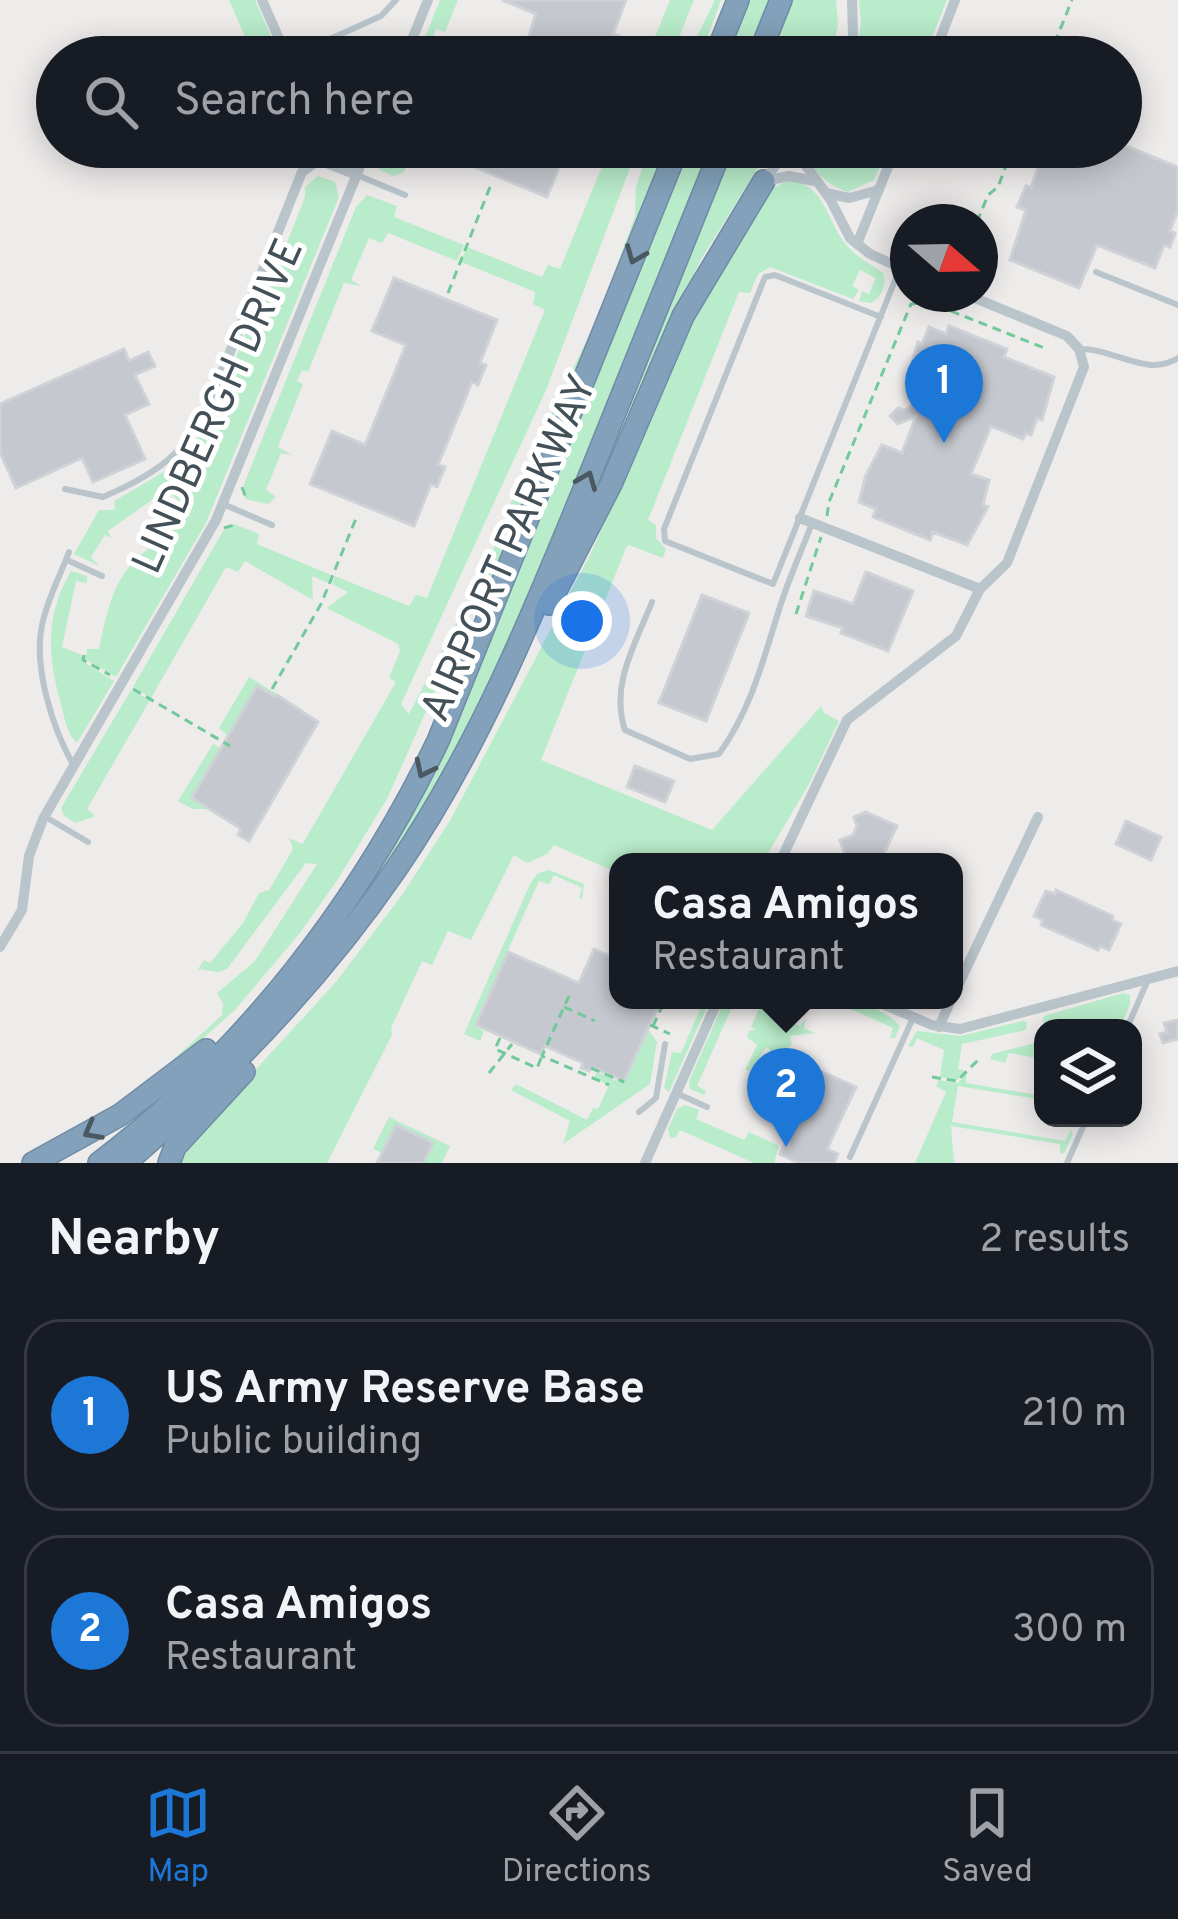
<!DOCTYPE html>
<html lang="en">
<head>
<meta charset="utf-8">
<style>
  :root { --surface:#171b24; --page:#242831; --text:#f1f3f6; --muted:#9ea1a6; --line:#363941; --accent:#1d77d7 }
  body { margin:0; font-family:Overpass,sans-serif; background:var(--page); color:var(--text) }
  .controls { position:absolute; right:36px; bottom:36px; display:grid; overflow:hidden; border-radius:24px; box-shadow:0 6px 30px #0003 }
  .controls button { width:108px; height:108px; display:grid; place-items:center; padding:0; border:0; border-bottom:3px solid var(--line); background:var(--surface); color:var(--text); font:60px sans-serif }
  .compass { position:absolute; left:890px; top:204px; width:108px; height:108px; border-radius:50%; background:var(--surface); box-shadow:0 6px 30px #0003; rotate:110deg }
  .you { position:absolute; left:582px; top:621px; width:42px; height:42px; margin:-30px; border:9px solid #fff; border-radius:50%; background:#1a73e8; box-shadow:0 0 0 18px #1a73e833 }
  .badge { display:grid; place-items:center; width:78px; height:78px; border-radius:50%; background:var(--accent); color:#fff; font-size:39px; font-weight:700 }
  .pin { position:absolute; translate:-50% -99px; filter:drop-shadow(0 3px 6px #0008) }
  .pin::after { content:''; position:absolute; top:63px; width:42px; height:36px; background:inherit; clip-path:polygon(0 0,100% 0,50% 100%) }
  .popup { position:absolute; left:609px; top:853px; width:354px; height:156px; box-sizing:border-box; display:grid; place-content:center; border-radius:24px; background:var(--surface); filter:drop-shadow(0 3px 9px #0005); font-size:39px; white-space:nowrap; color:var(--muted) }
  .popup b { font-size:45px; color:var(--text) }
  .popup::after { content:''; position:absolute; left:50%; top:100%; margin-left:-24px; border:24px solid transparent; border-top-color:var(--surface) }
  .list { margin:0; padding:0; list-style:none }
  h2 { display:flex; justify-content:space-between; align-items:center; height:156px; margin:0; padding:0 48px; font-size:51px }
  h2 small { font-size:39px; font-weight:400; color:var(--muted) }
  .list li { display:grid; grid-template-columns:78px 1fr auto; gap:36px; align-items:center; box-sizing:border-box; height:192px; margin:0 24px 24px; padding:0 24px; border:3px solid var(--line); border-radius:36px }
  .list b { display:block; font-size:45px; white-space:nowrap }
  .list p { margin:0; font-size:39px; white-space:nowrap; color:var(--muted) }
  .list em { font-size:39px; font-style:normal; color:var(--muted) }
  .icon { flex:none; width:66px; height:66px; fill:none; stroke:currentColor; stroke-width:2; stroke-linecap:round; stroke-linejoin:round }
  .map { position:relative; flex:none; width:1178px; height:1163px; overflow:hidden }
  .search { position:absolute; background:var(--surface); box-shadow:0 6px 30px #0003; left:36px; right:36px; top:36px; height:132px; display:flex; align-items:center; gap:30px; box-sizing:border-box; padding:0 42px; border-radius:66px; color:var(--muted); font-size:45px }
  .sheet { height:588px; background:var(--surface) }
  nav { display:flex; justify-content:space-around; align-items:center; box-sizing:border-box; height:168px; border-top:3px solid var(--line); background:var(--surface); font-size:33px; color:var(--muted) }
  nav a { display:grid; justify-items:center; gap:6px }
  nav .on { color:var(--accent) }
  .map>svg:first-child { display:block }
  .green { fill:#b9ecca }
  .building { fill:#c5c8ce; stroke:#cfd2d7; stroke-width:3 }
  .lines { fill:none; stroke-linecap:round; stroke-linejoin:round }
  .motorway-casing { stroke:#6f8ca6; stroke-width:24 }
  .path { stroke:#72c99a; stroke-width:3; stroke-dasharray:9 6; stroke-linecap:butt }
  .service { stroke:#b9c4cb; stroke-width:6 }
  .minor { stroke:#b9c4cb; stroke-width:10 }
  .motorway { stroke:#83a1ba; stroke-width:21 }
  .oneway { stroke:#4a5862 }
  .labels { text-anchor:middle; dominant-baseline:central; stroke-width:10; stroke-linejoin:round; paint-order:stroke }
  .street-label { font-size:42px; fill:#445058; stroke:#fff }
</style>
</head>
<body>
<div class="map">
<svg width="1178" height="1163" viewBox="0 0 1178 1163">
  <rect width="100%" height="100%" fill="#eeebeb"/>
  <g class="green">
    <path d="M229,0H255L280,57H254Z"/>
    <path d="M440,0H458L445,32L436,29L433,38L441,42L435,57H417Z"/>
    <path d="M670,0H694L671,57H647Z"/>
    <path d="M715,0H721L700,57H687Z"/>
    <path d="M747,0H773L750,57H724Z"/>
    <path d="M789,0H836L838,25L831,57H766Z"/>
    <path d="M859,0H947L924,57H855L861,23Z"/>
    <path d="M380,147H404L398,161L407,165L404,172L393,176L378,169Z"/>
    <path d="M610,147H638L546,390L401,704L409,714L489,560L523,472L597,319L635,216L636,187L649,147H666L518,524L460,635L387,799L338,879L300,933L234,1011L165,1072L164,1068L222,1015L223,1003L217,993L255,961L317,864L306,863L227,969L218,972L198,969L204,960L210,963L243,923L259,893L269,890L293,849L289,838L302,844L305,840L396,682L389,678L400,651L398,644L327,608L348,592L332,584L335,576L409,606L416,595L427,598L545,310L533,304L535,292L461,262L467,247L542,277L548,265L560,269Z"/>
    <path d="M687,147H713C609,407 520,679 356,909Z"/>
    <path d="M730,147H771L701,259L635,408L628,405Z"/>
    <path d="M805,147H888L874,180L848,192C828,186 808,168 805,147Z"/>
    <path d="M318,176L335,182L339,197L206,523L116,677L85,659L87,649H99C114,580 117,571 175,528L170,518L185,506L166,490L108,531L111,538L105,535L91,557L99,566L74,554L99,510H115L114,501L169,469L194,444L211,418L246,333L252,331L305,197V187Z"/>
    <path d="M787,181C823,181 826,218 844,242C854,256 869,263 883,273C887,284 882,297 871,303L859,301L862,291L869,294L876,278L860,270L852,286L859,290L853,299L770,267L758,274L750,293L739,292L648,520L656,525V538L666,549L663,558L629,545L626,548L541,760L712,830L821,706L824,713L839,721L809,784L763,862H618V873L554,845L547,854L527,863L514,855L471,940L448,931L432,965L422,961L391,1028L392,1035L327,1163H179L205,1125L335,983L402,895L451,819L592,551L697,310L770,190Z"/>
    <path d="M367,195L397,206L394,217L464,245L457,261L388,233L382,243L369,238L351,280L361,286L344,283L308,372L302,370L297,381L303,384L278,447L292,455L281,453L266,490L276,497L268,504L245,499L244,484L356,207Z"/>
    <path d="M234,524L259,534L257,544L331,575L328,583L312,576L313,600L245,561L238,572L226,567L151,698L133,687L223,531Z"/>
    <path d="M71,571L87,576V583L76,581L62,647L82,655V661L114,681L77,743C66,733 64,715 60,700C47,653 46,614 71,571Z"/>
    <path d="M249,677L277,694L276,697L257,687L228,736L219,728Z"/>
    <path d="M131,690L150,700L87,809L95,816L76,823L64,816L61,808Z"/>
    <path d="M213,744L221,748L192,797L211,809H193L178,801Z"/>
    <path d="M549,870L584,884L582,899L579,898L582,888L554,875L549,884L539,881L474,1026L484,1031L480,1041L464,1034L530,884L537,874Z"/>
    <path d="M1123,993L1130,995V1004L1120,1028L1061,1021L1059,1028H1047L1043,1023L1044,1016Z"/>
    <path d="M704,1000H710L669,1092L664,1088L672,1052L681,1053Z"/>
    <path d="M725,1000H735L697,1086L706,1091L704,1095L690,1089L689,1081Z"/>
    <path d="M763,1000L792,1011L791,1022L800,1026L806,1018L804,1028L815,1033L790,1036L792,1045L774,1055L767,1047L749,1071L745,1070L757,1045L747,1037L749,1031L756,1030L751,1027Z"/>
    <path d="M831,1000C855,1000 884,1008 900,1026L895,1038H890L893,1028Z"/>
    <path d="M1022,1021L1027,1022L1026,1030L962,1044L958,1069L965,1071L957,1080L940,1077L944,1050L917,1038L913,1047L908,1046L917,1031L961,1036Z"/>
    <path d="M648,1029L657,1042L650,1084L563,1144L570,1121L511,1090L516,1084L587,1120L593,1108L598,1109L609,1085L594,1078L597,1072L623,1083Z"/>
    <path d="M1043,1041V1059L1009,1053L1005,1063L990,1059L992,1054Z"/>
    <path d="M966,1074V1083L1043,1096V1100L958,1086L952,1122L1065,1141L1071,1130L1073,1134L1064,1153L1060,1154V1144L951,1126L954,1163H915L946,1092L936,1086L939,1080L958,1083Z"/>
    <path d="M685,1105L699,1110L696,1119L744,1140L749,1132L779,1146L774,1163H754L680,1130L675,1138L670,1137L668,1129L677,1109Z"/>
    <path d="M389,1117L450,1146L442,1163H423L432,1142L396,1125L382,1153L373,1149Z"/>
  </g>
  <g class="building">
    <path d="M502,0H626L613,34L619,36L616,43L611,55L605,52L603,57H522L536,14Z"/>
    <path d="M1121,144L1178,167V210L1170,231L1175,233L1170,247L1164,245L1155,268L1097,245L1079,288L1010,260L1026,210L1017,207L1026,186L1031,188L1045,147H1121Z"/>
    <path d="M446,147H567L547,197L443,154Z"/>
    <path d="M394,278L497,320L480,363L486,365L478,385L472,382L438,465L445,467L440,479L437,487L431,484L414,526L310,484L332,431L365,445L406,345L372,331Z"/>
    <path d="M949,326L1007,349L1004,357L1054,377L1042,420L1037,418L1031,435L1026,433L1023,439L991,426L971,474L989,480L983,505L988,507L967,545L933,532L930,540L873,517L876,509L859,502L866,475L882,445L902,453L916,416L898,424L890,416L898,408L904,410L917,404L922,391L906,384L918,342L922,344L929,327L946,334Z"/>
    <path d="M124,349L129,361L148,352L155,366L135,375L149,404L125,415L145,459L93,482L82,458L16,488L0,452V404Z"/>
    <path d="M866,572L913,591L888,651L841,633L843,628L806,616L814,591L853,604Z"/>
    <path d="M702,595L749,613L706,721L659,703Z"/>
    <path d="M257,686L276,697L277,695L318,722L249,841L238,835L241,829L192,798Z"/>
    <path d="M635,766L674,781L665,802L627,787Z"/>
    <path d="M866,812L897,826L880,862H848L840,840L853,835L857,826L854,817Z"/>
    <path d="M1126,821L1161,837L1151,860L1116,844Z"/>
    <path d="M1056,890L1113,916L1112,920L1121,924L1109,950L1100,946L1098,950L1041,925L1043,920L1034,916L1046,891L1055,894Z"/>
    <path d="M594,949L618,960V1000H661L624,1081L592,1067L589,1071L581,1068L583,1063L545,1046L541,1054L476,1025L508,952L579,983Z"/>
    <path d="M1178,1020V1039L1163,1043L1160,1034L1167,1032L1164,1023Z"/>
    <path d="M818,1070L856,1087L827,1149L838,1154L834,1163H799L780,1154L795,1120L781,1114L787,1099L784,1097L788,1089L806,1097Z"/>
    <path d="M396,1125L433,1143L423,1163H377Z"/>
  </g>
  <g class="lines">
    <g class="motorway-casing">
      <g id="motorway">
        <path d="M715,57L738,0"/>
        <path d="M758,57L781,0"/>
        <path d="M549,604L611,484L683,316L764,181"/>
        <path d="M33,1163L120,1115L206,1050"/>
        <path d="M99,1163C245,1052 359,905 438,741L678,147"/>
        <path d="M125,1163C227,1076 320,980 396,869C479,748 534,612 589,477C633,367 678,257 722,147"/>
        <path d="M169,1163L175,1147L244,1072"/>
      </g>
    </g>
    <g class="path">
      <path d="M1049,57L1072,0"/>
      <path d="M963,147L1006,164"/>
      <path d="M977,222L988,195L998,187L1013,147"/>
      <path d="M448,293L492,182"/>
      <path d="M943,308L948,294"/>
      <path d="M242,487L246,498"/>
      <path d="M827,516L829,502L911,304L928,302L1047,349"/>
      <path d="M224,528L234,525"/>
      <path d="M796,614L821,537"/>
      <path d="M84,655L83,660L110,675"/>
      <path d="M133,689L230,746"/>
      <path d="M272,689L321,604L357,516"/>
      <path d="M569,996L542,1056L609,1085"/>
      <path d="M564,1007L595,1021"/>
      <path d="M650,1025L670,1034"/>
      <path d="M653,1026L665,1000"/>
      <path d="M500,1038L495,1049L537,1068L542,1056"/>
      <path d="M591,1068L624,1082"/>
      <path d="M489,1073L512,1044"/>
      <path d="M932,1077L957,1081L980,1058"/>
    </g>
    <g class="service">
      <path d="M290,57L381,16L396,0"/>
      <path d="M357,175L405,195"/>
      <path d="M1096,272L1178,305"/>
      <path d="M881,317L775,275L765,277L664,529L665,541L773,584L900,268"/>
      <path d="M1079,349C1114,348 1147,378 1178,358"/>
      <path d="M65,489L103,497C166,470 191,448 217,384"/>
      <path d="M223,504L272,525"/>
      <path d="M69,552C60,576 47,600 42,625C33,667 53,730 74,766"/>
      <path d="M67,560L102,576"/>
      <path d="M652,602C635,645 610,685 625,730L690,759L719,754C751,709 762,664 778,613C787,582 801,553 812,523"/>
      <path d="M44,816L88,842"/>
      <path d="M1127,1028L1147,982"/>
      <path d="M676,1093L707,1107"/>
      <path d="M639,1112L656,1098L665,1044"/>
      <path d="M850,1157L913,1018"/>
      <path d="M1067,1163L1087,1118"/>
    </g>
    <g class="minor">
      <path d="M262,0L287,57"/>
      <path d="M405,57L428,0"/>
      <path d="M846,57L853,35L852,0"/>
      <path d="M933,57L955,0"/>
      <path d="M800,147L804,163L830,199L850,238L870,254L908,271"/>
      <path d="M764,181L789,147"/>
      <path d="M765,181L789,176L814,181"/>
      <path d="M826,193L849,198L879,190"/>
      <path d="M857,244L896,147"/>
      <path d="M965,294L1067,336L1079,349L1084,367L1007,563L980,589"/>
      <path d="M218,382L302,172L319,160L357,175"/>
      <path d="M780,862L847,720L956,636L980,589L800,518"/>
      <path d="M0,947L22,910L29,856L43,819L216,520L368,147"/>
      <path d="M954,994L1038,817"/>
      <path d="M873,1000L932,1025L960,1029L1178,971"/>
      <path d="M939,1027L951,1000"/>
      <path d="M645,1163L718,1000"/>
    </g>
    <use href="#motorway" class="motorway"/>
  </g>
  <defs><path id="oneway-chevron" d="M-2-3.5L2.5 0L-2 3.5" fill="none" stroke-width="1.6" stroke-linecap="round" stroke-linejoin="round" transform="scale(3)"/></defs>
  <g class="oneway">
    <use href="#oneway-chevron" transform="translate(635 255) rotate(112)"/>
    <use href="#oneway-chevron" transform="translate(587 480) rotate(-68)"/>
    <use href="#oneway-chevron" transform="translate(424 769) rotate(116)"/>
    <use href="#oneway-chevron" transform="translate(92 1131) rotate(151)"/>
  </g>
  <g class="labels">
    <g class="street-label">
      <text transform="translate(220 407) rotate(-66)">LINDBERGH DRIVE</text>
      <text transform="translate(511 549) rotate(-66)">AIRPORT PARKWAY</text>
    </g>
  </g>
</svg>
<div class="controls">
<button><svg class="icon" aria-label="layers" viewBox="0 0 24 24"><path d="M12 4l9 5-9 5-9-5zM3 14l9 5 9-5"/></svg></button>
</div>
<svg class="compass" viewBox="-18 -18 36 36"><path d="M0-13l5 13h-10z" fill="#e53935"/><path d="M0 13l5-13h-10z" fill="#9ea1a6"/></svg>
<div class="you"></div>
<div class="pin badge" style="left:944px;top:443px">1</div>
<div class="pin badge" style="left:786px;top:1147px">2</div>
<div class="popup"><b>Casa Amigos</b>Restaurant</div>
<div class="search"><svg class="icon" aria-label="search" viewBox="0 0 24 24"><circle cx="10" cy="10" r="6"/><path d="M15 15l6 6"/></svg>Search here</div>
</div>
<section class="sheet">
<h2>Nearby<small>2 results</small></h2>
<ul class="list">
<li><span class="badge">1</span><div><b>US Army Reserve Base</b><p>Public building</p></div><em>210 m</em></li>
<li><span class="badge">2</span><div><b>Casa Amigos</b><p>Restaurant</p></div><em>300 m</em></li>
</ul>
</section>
<nav>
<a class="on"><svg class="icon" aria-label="map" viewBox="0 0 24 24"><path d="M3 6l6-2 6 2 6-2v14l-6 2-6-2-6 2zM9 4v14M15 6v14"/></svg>Map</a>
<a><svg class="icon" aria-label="directions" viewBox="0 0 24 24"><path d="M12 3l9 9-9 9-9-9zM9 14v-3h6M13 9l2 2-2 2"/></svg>Directions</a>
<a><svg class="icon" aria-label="saved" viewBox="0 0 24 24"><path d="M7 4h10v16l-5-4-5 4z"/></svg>Saved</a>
</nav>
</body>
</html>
